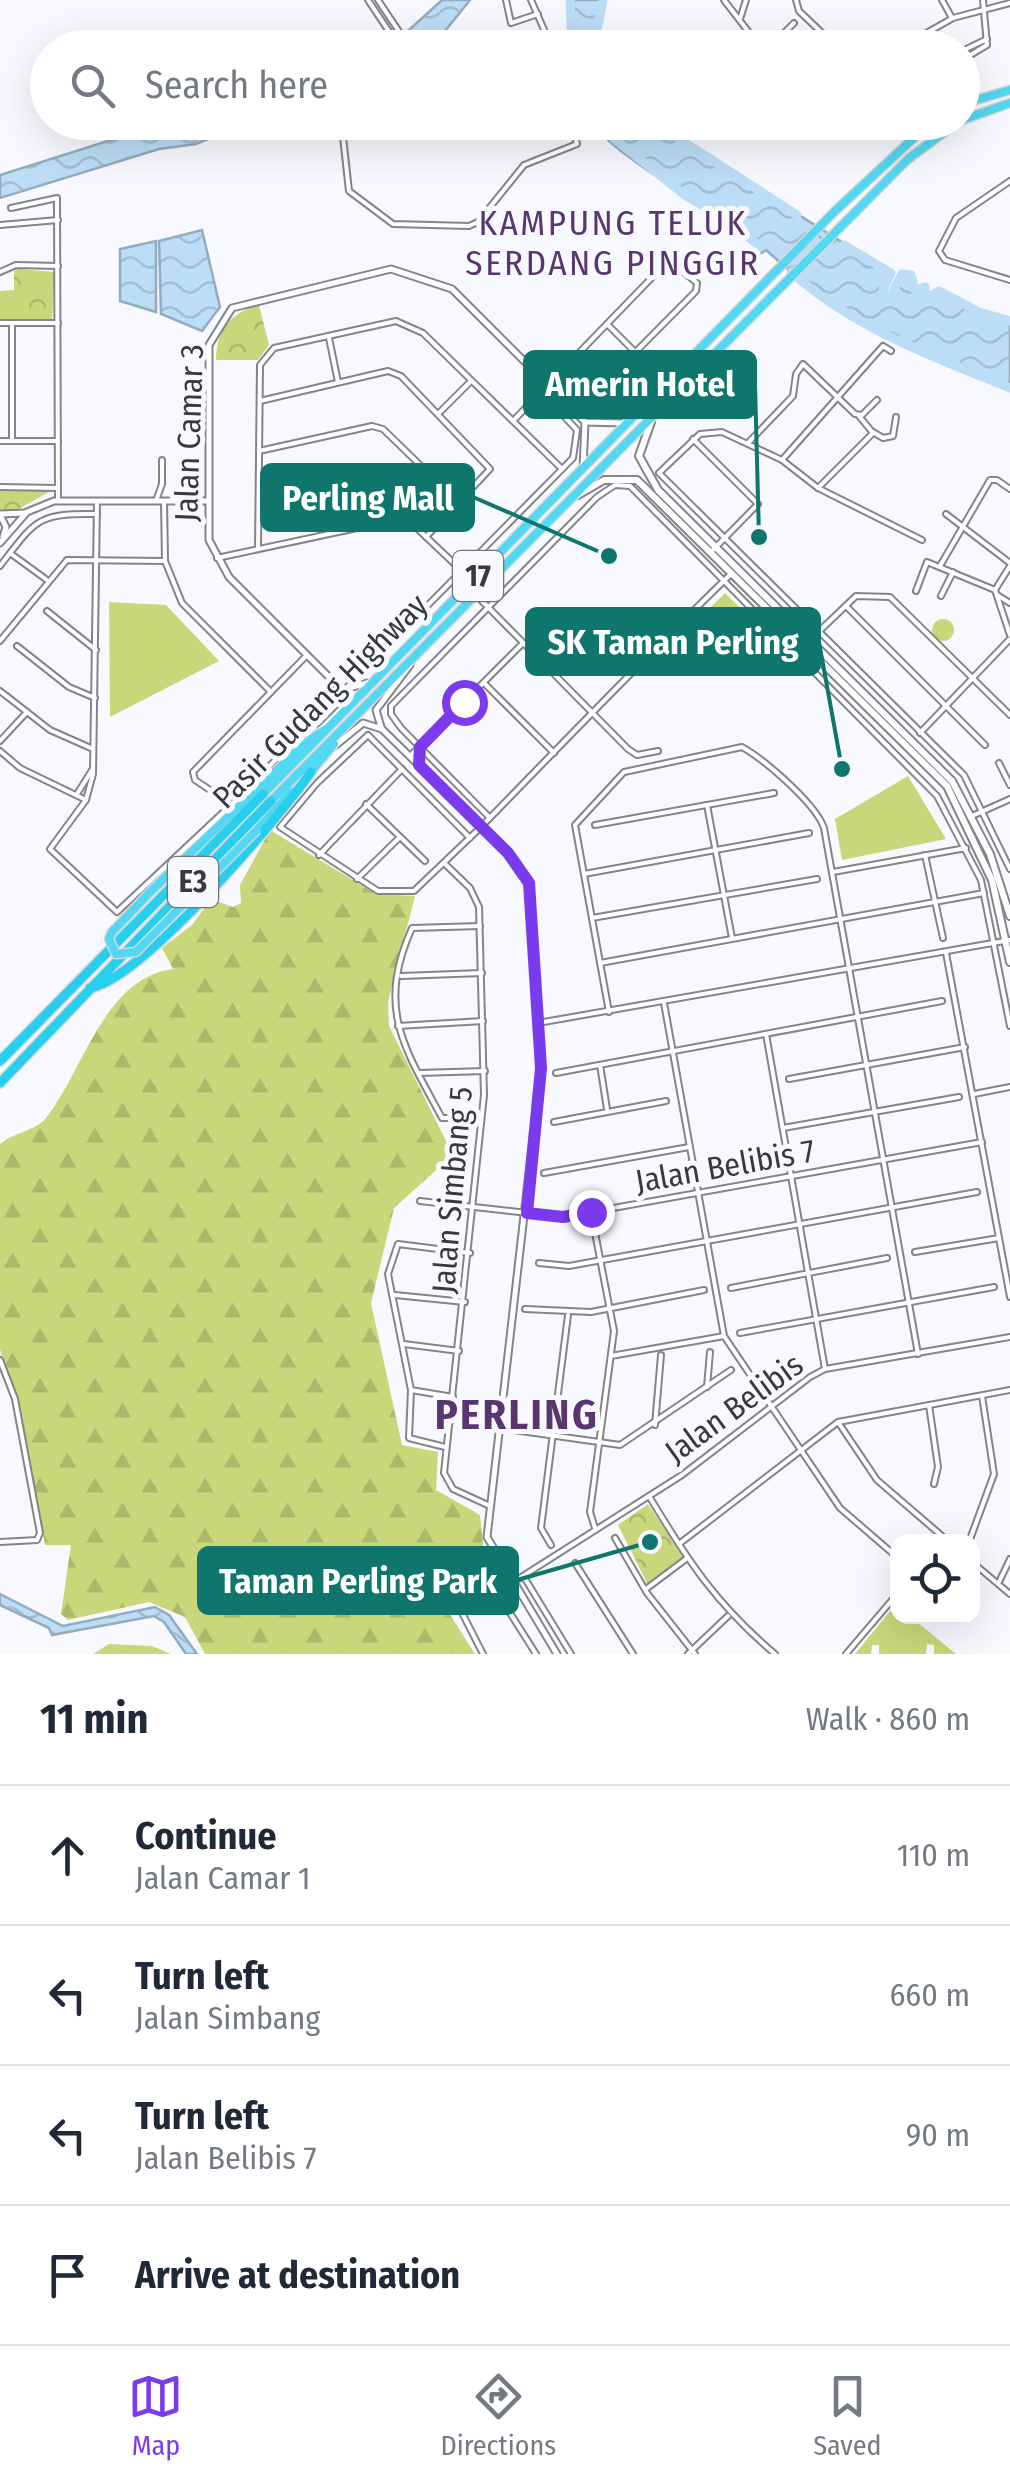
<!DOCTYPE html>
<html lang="en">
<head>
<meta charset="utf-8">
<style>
  :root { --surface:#fff; --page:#f6f6f7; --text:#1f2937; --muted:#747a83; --line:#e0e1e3; --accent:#7c3aed }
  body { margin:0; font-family:"Fira Sans Condensed",sans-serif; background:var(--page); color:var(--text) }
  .controls { position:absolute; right:30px; bottom:30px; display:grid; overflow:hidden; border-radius:20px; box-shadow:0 10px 40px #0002 }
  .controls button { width:90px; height:90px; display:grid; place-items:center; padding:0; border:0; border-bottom:2px solid var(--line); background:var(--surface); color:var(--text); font:50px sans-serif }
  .stop { position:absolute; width:30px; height:30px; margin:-22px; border:8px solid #7c3aed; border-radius:50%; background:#fff }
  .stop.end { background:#7c3aed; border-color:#fff; box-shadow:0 2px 10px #0008 }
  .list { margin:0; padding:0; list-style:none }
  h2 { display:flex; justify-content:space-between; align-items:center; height:130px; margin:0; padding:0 40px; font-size:42px }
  h2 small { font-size:32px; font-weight:400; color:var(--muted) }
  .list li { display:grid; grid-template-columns:65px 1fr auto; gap:30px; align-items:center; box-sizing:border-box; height:140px; padding:0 40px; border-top:2px solid var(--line) }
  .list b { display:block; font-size:38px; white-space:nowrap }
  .list p { margin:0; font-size:32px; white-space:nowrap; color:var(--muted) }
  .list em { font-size:32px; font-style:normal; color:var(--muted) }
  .icon { flex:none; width:55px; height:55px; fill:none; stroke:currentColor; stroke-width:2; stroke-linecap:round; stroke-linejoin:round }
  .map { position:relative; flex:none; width:1010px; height:1654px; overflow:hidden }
  .search { position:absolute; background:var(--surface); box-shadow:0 10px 40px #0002; left:30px; right:30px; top:30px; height:110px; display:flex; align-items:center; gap:25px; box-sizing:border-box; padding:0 35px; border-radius:55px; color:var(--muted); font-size:38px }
  .sheet { height:690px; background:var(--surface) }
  nav { display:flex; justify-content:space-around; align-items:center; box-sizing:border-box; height:140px; border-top:2px solid var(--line); background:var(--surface); font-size:28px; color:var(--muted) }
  nav a { display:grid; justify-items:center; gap:5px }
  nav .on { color:var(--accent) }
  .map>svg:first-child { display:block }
  .green { fill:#c9d77a }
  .forest { fill:url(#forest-firs) }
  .park { fill:url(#park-crowns) }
  .water { fill:url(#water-waves); stroke:#94acbe; stroke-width:2.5 }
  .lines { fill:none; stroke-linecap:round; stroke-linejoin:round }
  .river { stroke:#bbddf5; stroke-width:9 }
  .minor-casing { stroke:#83858b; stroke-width:8 }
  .tertiary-casing { stroke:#83858b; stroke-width:9 }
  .secondary-casing { stroke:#83858b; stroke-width:10 }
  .trunk-casing { stroke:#d7d7d8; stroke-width:11 }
  .motorway-casing { stroke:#d7d7d8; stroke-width:12 }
  .minor { stroke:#fff; stroke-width:4 }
  .tertiary { stroke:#fff; stroke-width:5 }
  .secondary { stroke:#fff; stroke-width:6 }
  .trunk { stroke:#52d8f2; stroke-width:8 }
  .motorway { stroke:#26cfee; stroke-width:9 }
  .trunk-bridge-casing { stroke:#d7d7d8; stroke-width:11; stroke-linecap:butt }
  .trunk-bridge { stroke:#52d8f2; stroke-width:8 }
  .route { stroke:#7c3aed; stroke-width:12 }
  .labels { text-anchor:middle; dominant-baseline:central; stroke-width:10; stroke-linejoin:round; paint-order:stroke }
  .shield { fill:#f7f9fe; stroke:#717376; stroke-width:2.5 }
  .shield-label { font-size:30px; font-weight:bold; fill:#38393c }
  .street-label { font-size:32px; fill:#38393c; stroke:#f7f9fe }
  .neighbourhood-label { font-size:35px; letter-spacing:2.5px; fill:#59366f; stroke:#f7f9fe }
  .district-label { font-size:42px; font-weight:bold; letter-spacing:2.5px; fill:#59366f; stroke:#f7f9fe }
  .leader { fill:none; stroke:#0f766e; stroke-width:4 }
  .callout-dot { fill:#0f766e; stroke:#f7f9fe; stroke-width:4 }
  .callout { fill:#0f766e; stroke:#0f766e; stroke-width:4 }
  .callout-label { font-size:35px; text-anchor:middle; font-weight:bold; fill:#fff }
</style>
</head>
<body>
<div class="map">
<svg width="1010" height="1654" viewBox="0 0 1010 1654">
  <defs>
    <pattern id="forest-firs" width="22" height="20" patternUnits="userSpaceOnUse" patternTransform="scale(2.5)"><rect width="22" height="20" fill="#c9d77a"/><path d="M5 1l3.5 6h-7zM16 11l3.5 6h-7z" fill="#adb96a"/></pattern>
    <pattern id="park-crowns" width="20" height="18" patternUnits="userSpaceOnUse" patternTransform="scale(2.5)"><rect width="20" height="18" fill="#c9d77a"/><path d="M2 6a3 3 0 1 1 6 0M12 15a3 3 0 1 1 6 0" fill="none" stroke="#adb96a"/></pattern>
    <pattern id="water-waves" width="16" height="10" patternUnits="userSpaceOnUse" patternTransform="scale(2.5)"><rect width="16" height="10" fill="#bbddf5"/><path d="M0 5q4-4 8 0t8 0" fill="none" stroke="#a2bed3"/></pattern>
  </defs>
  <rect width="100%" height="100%" fill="#f7f9fe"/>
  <g class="green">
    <path d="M725,593L770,637L743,664L698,620Z"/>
    <path d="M109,602L166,605L219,661L110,717Z"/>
    <circle cx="943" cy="630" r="11"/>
    <path d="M908,776L946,839L842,860L835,819Z"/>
    <path d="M896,1604L898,1616L911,1617L956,1654H934V1645L927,1644L926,1654H879V1645H872L871,1654H855Z"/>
  </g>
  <g class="forest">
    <path d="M270,830L376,894L415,896L388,1002L389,1026L453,1155L394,1208L371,1303L402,1445L438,1452L436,1490L480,1515L485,1563L455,1582L444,1605L475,1654H205L185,1617L149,1602L68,1620L61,1614L71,1545H45L18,1397L0,1350V1144C13,1133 37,1130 46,1118C84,1070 104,978 173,969L162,948L192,925L211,899L233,907L241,903L240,885Z"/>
    <path d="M109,1644L152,1646L171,1654H93Z"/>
  </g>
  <g class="park">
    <path d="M19,269L55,272L52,320L0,319V291L14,290V271Z"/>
    <path d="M259,305L269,345L258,360H216C216,331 231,312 259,305Z"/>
    <path d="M0,490L51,491L13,512L0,510Z"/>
    <path d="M648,1504L684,1559L648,1585L618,1525Z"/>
  </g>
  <g class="water">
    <path d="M442,0H470L432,47L389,48Z"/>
    <path d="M570,0H603L597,30L601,47H572Z"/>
    <path d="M168,122L248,123L196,144L159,149L0,198V175Z"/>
    <path d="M593,123H653L891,273L881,294L888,298L902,274L911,275L916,290L925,287L923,293L932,296L939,291L979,312L1010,321V388L895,341L809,288L766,250L760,254L754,251L758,242C724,217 609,153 593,123Z"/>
    <path d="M202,230L220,307L202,331L161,314L159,241Z"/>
    <path d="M156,241V312L120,301V249Z"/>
    <path d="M0,1594L63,1626L155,1607L169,1615L197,1654H186L164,1622L154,1616L52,1635L49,1628L0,1605Z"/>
  </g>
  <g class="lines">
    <g class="river">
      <path d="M570,0L572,48"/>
      <path d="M601,48L597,30L603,0"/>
      <path d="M593,122L686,196L728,220L757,244"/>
      <path d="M653,122L797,215"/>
      <path d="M844,245L891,273L881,295L889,299L902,274L911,275L915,290L925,287L923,293L932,296L939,291L979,312L1010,321"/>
      <path d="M791,272C853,328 934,357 1010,388"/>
    </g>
    <g class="minor-casing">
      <g id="minor">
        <path d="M368,0L400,48"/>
        <path d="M378,0L410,48"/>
        <path d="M506,0L511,23L538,14"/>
        <path d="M531,0L549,41L545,48"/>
        <path d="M724,0L761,48"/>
        <path d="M796,0L799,11L838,48"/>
        <path d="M942,0L952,18"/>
        <path d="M740,19L746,0"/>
        <path d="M769,48L794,23"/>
        <path d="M900,48L953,18L1010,3"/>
        <path d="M962,51L987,39"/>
        <path d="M962,60L987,45L983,0"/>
        <path d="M375,122L343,137L349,191L393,224L469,226L478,222L524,165L577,144L572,122"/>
        <path d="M1010,181L956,218L939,251L945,260L1010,280"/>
        <path d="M11,208L57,198L58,501"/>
        <path d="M0,225L58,220"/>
        <path d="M0,272L16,265L58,266"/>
        <path d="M0,323H58"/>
        <path d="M12,323V441"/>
        <path d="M607,324L635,352"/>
        <path d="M329,338L338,382"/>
        <path d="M260,401L388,371L401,376L490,469L426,537"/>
        <path d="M439,413L471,381"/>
        <path d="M513,421L665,264L675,265L697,283L696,291L587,401"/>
        <path d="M873,432L883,438L893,436L896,417"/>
        <path d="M693,439L758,504L710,553"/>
        <path d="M0,441H58"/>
        <path d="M748,443L793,396L796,374L803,364L855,414L862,415L877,400"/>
        <path d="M259,451L372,426L383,429L457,501"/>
        <path d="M782,460L883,346L891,351"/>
        <path d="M0,487L58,488"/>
        <path d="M818,488L873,433L859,416"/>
        <path d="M259,497L364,478L461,570"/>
        <path d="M97,501L93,774L86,800L50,849L117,912L232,804L573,458L577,430L541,392"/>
        <path d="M156,501L162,484V460"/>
        <path d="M164,501L165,561L182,603L271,692"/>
        <path d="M946,514L1010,563"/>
        <path d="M922,540L818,488L782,460L722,432L700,434L659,473L964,775L1010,869"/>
        <path d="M258,549L260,365L274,348L396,321L423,333L562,469"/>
        <path d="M10,553L47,580"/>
        <path d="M217,558L371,525L391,507"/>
        <path d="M0,566C36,520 36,513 97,514"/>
        <path d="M940,566L990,480H997L1010,489"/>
        <path d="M1010,566L995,590L1010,635"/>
        <path d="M916,591L927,562L995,590"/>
        <path d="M997,595L1010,603"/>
        <path d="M477,596L628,749L637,755L658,751"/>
        <path d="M941,596L953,572"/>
        <path d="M846,606L985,745"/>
        <path d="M47,611L96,650"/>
        <path d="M811,639L856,596L890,597L1010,715"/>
        <path d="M0,641L67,560L165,561"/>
        <path d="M17,646L69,687L95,698"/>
        <path d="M484,683L554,753"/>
        <path d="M0,691L50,730L93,749"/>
        <path d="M920,733L1010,639"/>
        <path d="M0,741L27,712"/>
        <path d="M0,751L20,768L86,800"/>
        <path d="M410,756L523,643"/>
        <path d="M999,763L1010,785"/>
        <path d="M77,794L92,770"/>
        <path d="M231,804L195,780L193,772L307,655"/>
        <path d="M366,804L425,861"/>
        <path d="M707,805L732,938"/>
        <path d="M972,816L1010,799"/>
        <path d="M490,818L401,728L391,714V706L597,497L615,485L630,486L937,796L981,880L1010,1026"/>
        <path d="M595,825L774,793"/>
        <path d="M470,838L368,735L317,783L280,827L378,891H414L481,827C564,742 646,656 731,574"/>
        <path d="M319,855L402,769"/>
        <path d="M925,855L943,938"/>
        <path d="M444,863L470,888L479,907L484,1095L444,1473L453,1489L490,1506"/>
        <path d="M833,872L966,848"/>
        <path d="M584,874L809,833"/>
        <path d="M357,879L400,837"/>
        <path d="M592,918L817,879"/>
        <path d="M946,953L1010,1297"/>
        <path d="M600,963L984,893"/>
        <path d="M401,976L482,973"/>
        <path d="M664,1003L724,1336L840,1508L898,1558"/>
        <path d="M609,1012L575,825L624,772L742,747C765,760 816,804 824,828L918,1354"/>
        <path d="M538,1023L1010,940"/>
        <path d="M398,1026L483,1021"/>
        <path d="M766,1034L825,1369"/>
        <path d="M600,1065L607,1109"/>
        <path d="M419,1073L485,1071"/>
        <path d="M556,1073L942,1001"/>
        <path d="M789,1079L965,1047"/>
        <path d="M974,1094L1010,1087"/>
        <path d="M480,1118H442C404,1047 376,1009 412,928L480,926"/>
        <path d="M554,1122L666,1101"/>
        <path d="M783,1128L959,1097"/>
        <path d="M544,1173L689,1147"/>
        <path d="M420,1201L563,1217L982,1142"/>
        <path d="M591,1212L614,1331L590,1512L595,1528"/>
        <path d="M915,1252L999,1238"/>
        <path d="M539,1263L569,1266L977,1192"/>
        <path d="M731,1288L887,1258"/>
        <path d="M395,1295L465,1302"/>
        <path d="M525,1309L591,1312L704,1290"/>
        <path d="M740,1333L994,1287"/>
        <path d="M404,1344L459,1351"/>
        <path d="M611,1356L724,1336"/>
        <path d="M0,1360L15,1399L40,1533L37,1540L0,1542"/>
        <path d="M707,1387L710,1352"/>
        <path d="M411,1390L453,1397"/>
        <path d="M929,1405L938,1467L934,1484"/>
        <path d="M838,1422L877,1480L949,1542"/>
        <path d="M655,1425L661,1355"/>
        <path d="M500,1428L620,1445L731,1370"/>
        <path d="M445,1447L409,1438L411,1390L388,1274L398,1244L470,1253"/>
        <path d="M649,1496C688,1561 716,1604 775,1654"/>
        <path d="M615,1538L647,1593L695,1654"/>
        <path d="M969,1542L994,1474L982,1396"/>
        <path d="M679,1544L838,1422L1010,1390"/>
        <path d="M551,1545L541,1528L568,1315"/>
        <path d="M972,1562L1010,1594"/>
        <path d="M575,1563L633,1654"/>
        <path d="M524,1577L571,1654"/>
        <path d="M999,1582L1010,1559"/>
        <path d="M512,1583L682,1475L810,1377L825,1369L1010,1337"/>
        <path d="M646,1589L686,1559"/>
        <path d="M483,1654L455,1599L460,1588L486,1575L536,1654"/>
        <path d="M688,1654L728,1616"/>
        <path d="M846,1654L898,1593"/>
      </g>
    </g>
    <g class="tertiary-casing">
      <g id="tertiary">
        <path d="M583,469L585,422"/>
        <path d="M0,514L26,513"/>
        <path d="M0,515L6,527L3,537"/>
        <path d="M0,543L27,512L54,501H207"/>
        <path d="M342,690L367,683"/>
        <path d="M381,727L376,710L410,665"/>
        <path d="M321,729L345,705L342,690L229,577L209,540V345L232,308L391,269L452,289L585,422L623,423"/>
        <path d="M336,745L363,723L382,729L508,853L529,883L541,1068L487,1537L557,1654"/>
      </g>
    </g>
    <g class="secondary-casing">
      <g id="secondary">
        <path d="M651,422L639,456L658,490L952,781L990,854L1010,916"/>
        <path d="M578,495L604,480H637L947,786L992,880L1010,962"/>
      </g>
    </g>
    <g class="trunk-casing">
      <g id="trunk">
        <path d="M962,104L1010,90"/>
        <path d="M962,120L1010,103"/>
        <path d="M308,775L334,744"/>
        <path d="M263,794L835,211L931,122"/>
        <path d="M271,801L908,159L958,122"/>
        <path d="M257,830L291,792"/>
        <path d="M152,890L303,745L324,730"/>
      </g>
    </g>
    <g class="motorway-casing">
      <g id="motorway">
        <path d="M90,988C142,979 278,819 311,772"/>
        <path d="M0,1061L263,794"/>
        <path d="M0,1083L271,801"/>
      </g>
    </g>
    <use href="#minor" class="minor"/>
    <use href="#tertiary" class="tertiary"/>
    <use href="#secondary" class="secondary"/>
    <use href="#trunk" class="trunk"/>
    <use href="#motorway" class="motorway"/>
    <g class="trunk-bridge-casing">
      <path id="trunk-bridge" d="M152,890L112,932L109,939L116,954L136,952L257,830"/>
    </g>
    <use href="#trunk-bridge" class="trunk-bridge"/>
  </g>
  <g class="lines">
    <path class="route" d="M464,702L420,747L419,765L508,853L529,883L541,1068L527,1213L563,1217L591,1212"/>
  </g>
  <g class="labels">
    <g class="shield">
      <rect x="453" y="551" width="50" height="50" rx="8"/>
      <rect x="168" y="857" width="50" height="50" rx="8"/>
    </g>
    <g class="shield-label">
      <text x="478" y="576">17</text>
      <text x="193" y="882">E3</text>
    </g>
    <g class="street-label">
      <text transform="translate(189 433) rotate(-88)">Jalan Camar 3</text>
      <text transform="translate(320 701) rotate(-45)">Pasir Gudang Highway</text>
      <text transform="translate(725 1166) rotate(-10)">Jalan Belibis 7</text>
      <text transform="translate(452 1190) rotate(-85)">Jalan Simbang 5</text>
      <text transform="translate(734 1408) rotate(-36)">Jalan Belibis</text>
    </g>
    <g class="neighbourhood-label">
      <text x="613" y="223">KAMPUNG TELUK<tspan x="613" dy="40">SERDANG PINGGIR</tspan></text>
    </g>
    <g class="district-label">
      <text x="517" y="1415">PERLING</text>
    </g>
  </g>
  <path class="leader" d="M759 537L755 384M609 556L473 497M842 769L819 642M650 1542L517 1580"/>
  <g class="callout-dot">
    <circle cx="759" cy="537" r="10"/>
    <circle cx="609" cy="556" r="10"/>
    <circle cx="842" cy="769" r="10"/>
    <circle cx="650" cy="1542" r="10"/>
  </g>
  <g class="callout">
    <rect x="525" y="352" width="230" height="65" rx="10"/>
    <rect x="262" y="465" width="211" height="65" rx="10"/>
    <rect x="527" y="609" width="292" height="65" rx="10"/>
    <rect x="199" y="1548" width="318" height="65" rx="10"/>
  </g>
  <g class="callout-label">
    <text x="640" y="396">Amerin Hotel</text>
    <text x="368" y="510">Perling Mall</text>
    <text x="673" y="654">SK Taman Perling</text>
    <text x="358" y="1593">Taman Perling Park</text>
  </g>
</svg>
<div class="controls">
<button><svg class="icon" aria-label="locate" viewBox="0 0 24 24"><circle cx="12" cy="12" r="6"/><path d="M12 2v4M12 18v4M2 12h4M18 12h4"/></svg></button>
</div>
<div class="stop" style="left:464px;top:702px"></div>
<div class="stop end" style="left:591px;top:1212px"></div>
<div class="search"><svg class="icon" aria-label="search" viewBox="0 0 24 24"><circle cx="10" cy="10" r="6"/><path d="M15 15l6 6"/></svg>Search here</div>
</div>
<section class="sheet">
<h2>11 min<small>Walk · 860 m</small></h2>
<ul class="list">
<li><svg class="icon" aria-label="ahead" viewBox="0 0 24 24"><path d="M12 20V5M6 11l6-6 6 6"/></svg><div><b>Continue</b><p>Jalan Camar 1</p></div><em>110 m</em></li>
<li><svg class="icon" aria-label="left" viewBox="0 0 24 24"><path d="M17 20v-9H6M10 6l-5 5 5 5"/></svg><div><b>Turn left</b><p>Jalan Simbang</p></div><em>660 m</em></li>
<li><svg class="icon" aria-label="left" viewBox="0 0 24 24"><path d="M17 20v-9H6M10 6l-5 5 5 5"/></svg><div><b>Turn left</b><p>Jalan Belibis 7</p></div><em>90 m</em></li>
<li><svg class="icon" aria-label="arrive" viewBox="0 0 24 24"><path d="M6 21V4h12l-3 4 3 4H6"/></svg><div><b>Arrive at destination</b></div></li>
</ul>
</section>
<nav>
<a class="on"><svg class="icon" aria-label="map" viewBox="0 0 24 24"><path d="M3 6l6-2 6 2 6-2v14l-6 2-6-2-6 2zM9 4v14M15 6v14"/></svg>Map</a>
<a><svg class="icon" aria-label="directions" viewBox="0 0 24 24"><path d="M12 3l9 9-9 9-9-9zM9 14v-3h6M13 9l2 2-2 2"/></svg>Directions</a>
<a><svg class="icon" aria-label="saved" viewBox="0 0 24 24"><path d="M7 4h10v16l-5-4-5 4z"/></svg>Saved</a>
</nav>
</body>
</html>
